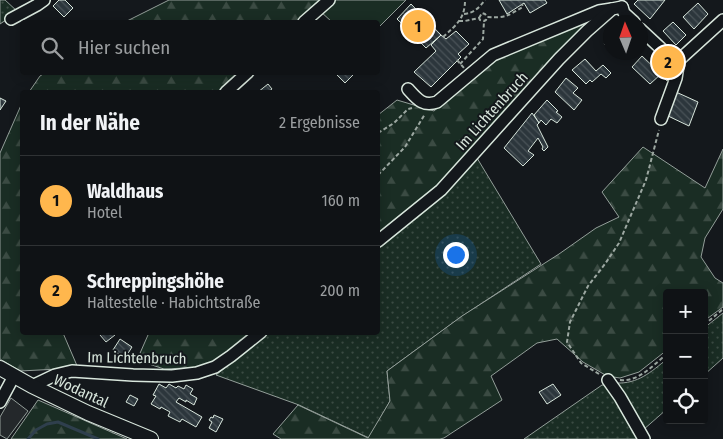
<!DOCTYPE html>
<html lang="de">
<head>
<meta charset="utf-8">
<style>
  :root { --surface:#0f1215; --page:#181b1e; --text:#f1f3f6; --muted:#9b9ea0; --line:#2f3234; --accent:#ffb74d }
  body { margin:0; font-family:"Fira Sans Condensed",sans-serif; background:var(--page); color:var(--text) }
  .controls { position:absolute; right:15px; bottom:15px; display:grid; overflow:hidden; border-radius:5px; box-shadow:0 2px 12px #0003 }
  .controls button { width:45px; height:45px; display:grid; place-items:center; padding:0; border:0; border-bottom:1px solid var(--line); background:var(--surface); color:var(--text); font:25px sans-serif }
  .compass { position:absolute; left:603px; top:15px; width:45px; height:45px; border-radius:50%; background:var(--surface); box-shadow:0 2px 12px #0003; rotate:358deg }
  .you { position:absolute; left:455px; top:254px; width:18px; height:18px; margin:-12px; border:4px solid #fff; border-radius:50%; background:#1a73e8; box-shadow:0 0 0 8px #1a73e833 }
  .badge { display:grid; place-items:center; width:32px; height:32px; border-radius:50%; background:var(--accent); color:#111; font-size:16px; font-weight:700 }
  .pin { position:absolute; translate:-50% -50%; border:2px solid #fff; box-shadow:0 1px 5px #0006 }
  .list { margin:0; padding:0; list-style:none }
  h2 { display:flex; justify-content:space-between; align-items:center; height:65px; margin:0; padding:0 20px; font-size:21px }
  h2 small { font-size:16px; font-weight:400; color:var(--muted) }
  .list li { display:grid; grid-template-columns:32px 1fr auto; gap:15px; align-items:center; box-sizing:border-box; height:90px; padding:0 20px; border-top:1px solid var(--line) }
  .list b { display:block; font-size:19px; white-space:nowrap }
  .list p { margin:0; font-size:16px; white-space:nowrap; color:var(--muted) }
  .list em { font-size:16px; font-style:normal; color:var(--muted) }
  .icon { flex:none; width:28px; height:28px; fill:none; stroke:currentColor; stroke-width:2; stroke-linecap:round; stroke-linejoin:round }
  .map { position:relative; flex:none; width:723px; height:439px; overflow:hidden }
  .search { position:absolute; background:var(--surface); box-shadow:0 2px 12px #0003; left:20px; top:20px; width:360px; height:55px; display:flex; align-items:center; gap:12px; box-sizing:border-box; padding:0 18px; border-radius:5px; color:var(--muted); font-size:19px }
  .panel { position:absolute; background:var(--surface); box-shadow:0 2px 12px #0003; left:20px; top:90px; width:360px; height:245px; border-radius:5px }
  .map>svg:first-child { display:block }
  .grass { fill:url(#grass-dots); stroke:#939e99 }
  .forest { fill:url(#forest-firs); stroke:#939e99 }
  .park { fill:#1a2d24; stroke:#939e99 }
  .parking { fill:#24282b; stroke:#939e99 }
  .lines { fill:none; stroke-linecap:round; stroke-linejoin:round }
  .stream { stroke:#2f3f4d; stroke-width:3 }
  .building { fill:url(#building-back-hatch); stroke:#d8e6dc }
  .minor-casing { stroke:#d8e6dc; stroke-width:14 }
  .major-casing { stroke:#d8e6dc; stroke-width:16 }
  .path { stroke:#9da8a2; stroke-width:2; stroke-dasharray:4 2.5; stroke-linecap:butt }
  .minor { stroke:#14181c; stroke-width:11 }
  .major { stroke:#14181c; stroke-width:14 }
  .labels { text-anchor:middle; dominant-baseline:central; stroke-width:4; stroke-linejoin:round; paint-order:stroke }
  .street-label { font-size:15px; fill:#d8e6dc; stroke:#14181c }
</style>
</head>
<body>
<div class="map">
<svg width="723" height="439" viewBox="0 0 723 439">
  <defs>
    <pattern id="grass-dots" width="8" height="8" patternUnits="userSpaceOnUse" patternTransform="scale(1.25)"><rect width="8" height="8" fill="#1a2d24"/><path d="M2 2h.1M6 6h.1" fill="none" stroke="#3b4b43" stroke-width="1.8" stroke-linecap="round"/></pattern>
    <pattern id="forest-firs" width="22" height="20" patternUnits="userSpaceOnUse" patternTransform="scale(1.25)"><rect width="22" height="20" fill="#1a2d24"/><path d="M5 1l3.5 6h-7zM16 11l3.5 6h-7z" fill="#3b4b43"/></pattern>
    <pattern id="building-back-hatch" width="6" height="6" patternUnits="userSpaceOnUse" patternTransform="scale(1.25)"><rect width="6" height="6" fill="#2c363c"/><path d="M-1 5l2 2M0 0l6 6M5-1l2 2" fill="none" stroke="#4a5358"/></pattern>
  </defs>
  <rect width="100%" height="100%" fill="#14181c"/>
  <g class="grass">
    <path d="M0,0H5L18,12L0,24Z"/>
    <path d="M477,158L541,264L461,317L387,371L390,401L369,438L299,405L216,375L269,333L378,332V247L447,192Z"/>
    <path d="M723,313V358L704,375V328Z"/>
    <path d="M667,359V409L643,430L616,383C638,384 651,372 667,359Z"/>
    <path d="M602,385H608L641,439H524Z"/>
  </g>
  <g class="forest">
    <path d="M169,0H323L298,22H125Z"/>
    <path d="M599,13L439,187L378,237V115L397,100L434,111L495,58Z"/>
    <path d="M45,73H241L217,92H29L40,76Z"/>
    <path d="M22,103V332L63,333L78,368L20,371L0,359V153Z"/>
    <path d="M643,147L705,188L723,149V209L705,238L701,257L715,278L723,283V307L704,321V293H667V350L639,372L620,378L607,376L583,362L557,339L537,343L491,376L502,400L444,438L440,439H281L273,434L298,405L368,438L390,401L387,371L462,316L559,254L596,228L619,217L602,192Z"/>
    <path d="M145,333H252L206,367L164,369L137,360L148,335Z"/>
    <path d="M38,400L127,439H11Z"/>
  </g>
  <path class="park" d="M332,0H406L378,28V22H332L320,11Z"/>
  <path class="parking" d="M11,398L28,411L7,439L0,435V417Z"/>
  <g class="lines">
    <path class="stream" d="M28,439L36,430L47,424L58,422L98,439"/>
  </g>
  <g class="building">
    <path d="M59,0H65L73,8L64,17L53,6Z"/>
    <path d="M499,0H545L547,3L530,13L524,3L507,14Z"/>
    <path d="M638,0H665L650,19L634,4Z"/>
    <path d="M698,3L708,14L694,29L683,17Z"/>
    <path d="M411,4L441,35L426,48L397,19Z"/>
    <path d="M673,22L686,35L676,45L663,31Z"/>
    <path d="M456,31L469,44L458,54L461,57L431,87L414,72L436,51L431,45L441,35L446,39Z"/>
    <path d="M610,37V50L604,44Z"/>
    <path d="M619,52H629L624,58Z"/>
    <path d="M642,56L661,74L650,84L632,67Z"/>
    <path d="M585,59L596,71L603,65L611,73L606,78L601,74L592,82L590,80L586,84L572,70Z"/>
    <path d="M668,69L673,75L667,81L662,76Z"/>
    <path d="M334,72H355V73L345,83Z"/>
    <path d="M566,78L578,88L573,93L582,100L574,110L555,92Z"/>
    <path d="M268,84L272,89L268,92H258Z"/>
    <path d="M676,92L698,102L689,126L666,115Z"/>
    <path d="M0,98L6,101L0,110Z"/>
    <path d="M547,100L558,111L556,112L562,117L557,123L551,119L546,125L541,120L539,123L534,115Z"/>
    <path d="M532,113L539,123L537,125L548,147L544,151L542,149L543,147L538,138L528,151L534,155L523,166L504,148Z"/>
    <path d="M103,332H113L115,335L106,342L100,335Z"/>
    <path d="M120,339L132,347L125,358L113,350Z"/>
    <path d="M159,384L166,388L169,384L176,388L178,386L184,389L186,385L193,389L190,394L197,398L194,405L186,400V402L179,398L176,402L202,417L196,427L182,419L180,422L168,416L170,412L161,407L160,409L151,404L156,396L153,395Z"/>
    <path d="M553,384L561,395L547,404L539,392Z"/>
    <path d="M130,395L138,399L134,406L126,402Z"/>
    <path d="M214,415L223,419L216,432L209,428L212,422L209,420L211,417L213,418Z"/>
  </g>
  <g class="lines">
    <g class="minor-casing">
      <g id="minor">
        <path d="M622,7L624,13L634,22"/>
        <path d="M11,19L37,5L44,0"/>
        <path d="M304,22L329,0"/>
        <path d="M640,29L668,55L679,60"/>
        <path d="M679,60L723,20"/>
        <path d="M408,89C417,99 423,107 437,102L493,55L599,11L612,9"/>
        <path d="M226,92L248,72"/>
        <path d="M661,119L676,78L679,60"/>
        <path d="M378,241L441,190L559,59L587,31L612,9L622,7"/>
        <path d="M608,380L620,397L644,439"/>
        <path d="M32,386L55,375L72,371L133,375L172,376L197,373L215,367L231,356L261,332"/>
        <path d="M0,402L14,376"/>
      </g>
    </g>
    <g class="major-casing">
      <path id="major" d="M0,368L32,386L88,413L151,439"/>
    </g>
    <g class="path">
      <path d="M464,14C474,13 479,8 485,0"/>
      <path d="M479,18L482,13L485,14L487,17"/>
      <path d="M459,21H465L479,18L480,20L484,21L486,20L487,17C506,18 507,16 523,7L522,4"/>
      <path d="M443,37C456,25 465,19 465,0"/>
      <path d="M457,60L464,68"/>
      <path d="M460,64L483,39L484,21"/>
      <path d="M378,133L394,123L408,109L412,108"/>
      <path d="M378,175L405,147L425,114"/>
      <path d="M704,325L723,309"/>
      <path d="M183,332H185"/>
      <path d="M599,374L581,363L567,342L570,322L588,286L605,264L619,243L646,180L659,130"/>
      <path d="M620,380C639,382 653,365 667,354"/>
    </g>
    <use href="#minor" class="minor"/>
    <use href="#major" class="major"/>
  </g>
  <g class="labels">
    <g class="street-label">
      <text transform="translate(492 111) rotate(-48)">Im Lichtenbruch</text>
      <text transform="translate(137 358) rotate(1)">Im Lichtenbruch</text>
      <text transform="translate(81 391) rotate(25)">Wodantal</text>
    </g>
  </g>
</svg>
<div class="controls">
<button>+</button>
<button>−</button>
<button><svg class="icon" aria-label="locate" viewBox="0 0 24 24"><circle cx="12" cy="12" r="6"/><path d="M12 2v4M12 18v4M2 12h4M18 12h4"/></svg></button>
</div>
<svg class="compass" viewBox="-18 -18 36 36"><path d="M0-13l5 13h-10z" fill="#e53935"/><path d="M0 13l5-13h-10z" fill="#9b9ea0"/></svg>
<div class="you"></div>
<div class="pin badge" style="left:418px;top:26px">1</div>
<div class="pin badge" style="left:668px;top:62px">2</div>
<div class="search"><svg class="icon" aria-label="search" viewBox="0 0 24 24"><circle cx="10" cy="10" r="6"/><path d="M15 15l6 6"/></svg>Hier suchen</div>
<section class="panel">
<h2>In der Nähe<small>2 Ergebnisse</small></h2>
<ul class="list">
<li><span class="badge">1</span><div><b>Waldhaus</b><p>Hotel</p></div><em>160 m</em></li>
<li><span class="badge">2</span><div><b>Schreppingshöhe</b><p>Haltestelle · Habichtstraße</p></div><em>200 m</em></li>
</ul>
</section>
</div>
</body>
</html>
